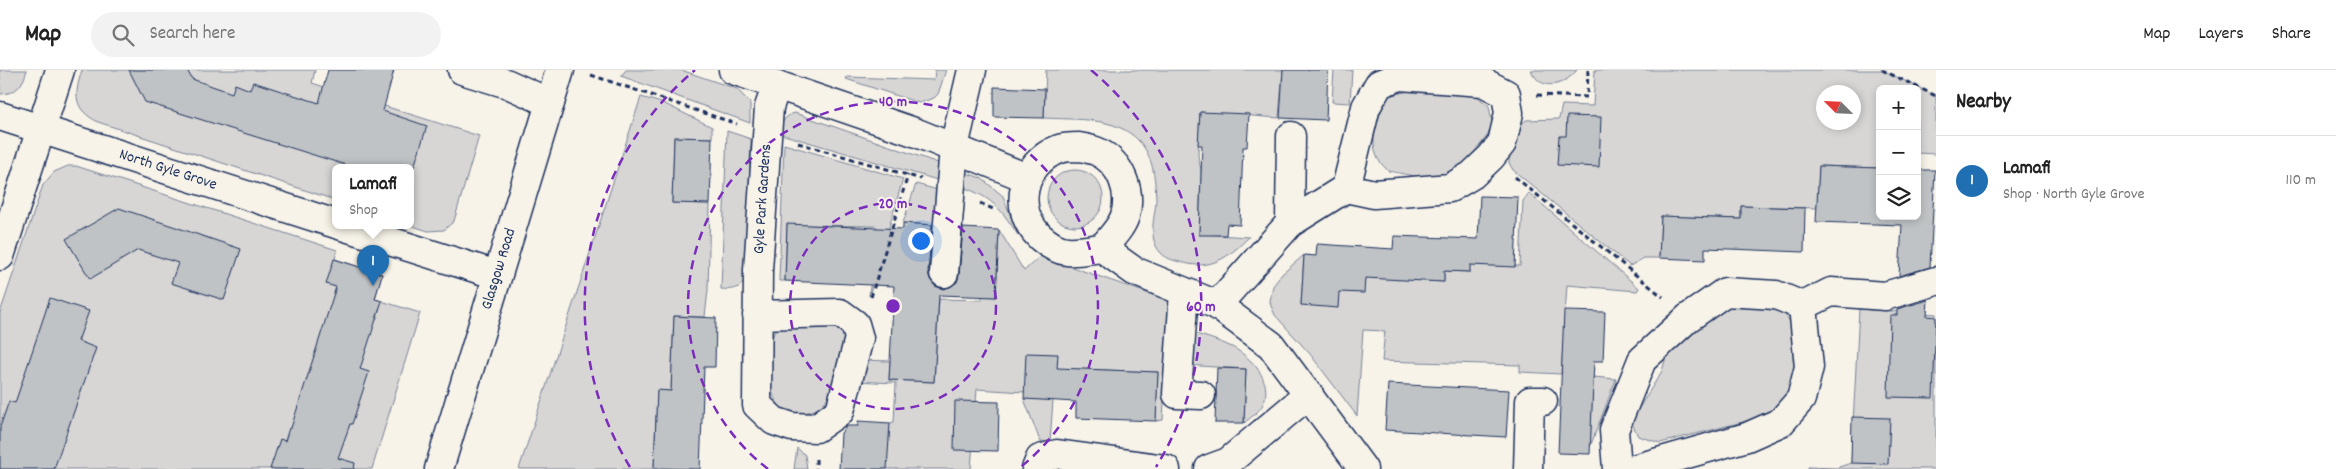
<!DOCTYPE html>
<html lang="en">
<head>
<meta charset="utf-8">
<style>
  :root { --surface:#fff; --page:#f2f2f2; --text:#222; --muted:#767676; --line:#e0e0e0; --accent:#1f6fb2 }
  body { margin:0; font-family:Dekko,sans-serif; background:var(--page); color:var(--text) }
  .controls { position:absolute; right:15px; top:15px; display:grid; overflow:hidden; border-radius:8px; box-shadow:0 2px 8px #0003 }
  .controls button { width:45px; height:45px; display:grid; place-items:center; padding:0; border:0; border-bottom:1px solid var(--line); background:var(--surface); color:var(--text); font:25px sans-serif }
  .compass { position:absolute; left:1816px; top:15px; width:45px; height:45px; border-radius:50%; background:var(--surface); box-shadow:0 2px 8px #0003; rotate:294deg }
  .you { position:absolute; left:920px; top:170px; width:18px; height:18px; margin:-12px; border:4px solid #fff; border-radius:50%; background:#1a73e8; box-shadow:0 0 0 8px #1a73e833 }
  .badge { display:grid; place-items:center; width:32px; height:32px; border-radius:50%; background:var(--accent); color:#fff; font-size:16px; font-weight:700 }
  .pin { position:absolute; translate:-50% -41px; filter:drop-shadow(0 1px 2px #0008) }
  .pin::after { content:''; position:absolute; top:26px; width:18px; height:15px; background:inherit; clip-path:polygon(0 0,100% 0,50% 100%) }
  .popup { position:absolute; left:332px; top:94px; width:82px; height:65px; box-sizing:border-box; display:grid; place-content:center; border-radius:8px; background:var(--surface); filter:drop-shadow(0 1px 4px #0005); font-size:16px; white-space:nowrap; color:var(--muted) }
  .popup b { font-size:19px; color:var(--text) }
  .popup::after { content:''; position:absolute; left:50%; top:100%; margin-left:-10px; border:10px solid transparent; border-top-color:var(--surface) }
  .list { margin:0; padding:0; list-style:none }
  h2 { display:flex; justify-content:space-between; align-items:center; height:65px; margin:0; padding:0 20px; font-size:21px }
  h2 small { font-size:16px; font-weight:400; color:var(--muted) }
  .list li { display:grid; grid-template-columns:32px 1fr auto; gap:15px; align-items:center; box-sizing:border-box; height:90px; padding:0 20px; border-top:1px solid var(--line) }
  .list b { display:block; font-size:19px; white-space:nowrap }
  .list p { margin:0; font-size:16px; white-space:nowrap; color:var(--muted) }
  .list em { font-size:16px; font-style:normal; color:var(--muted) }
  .icon { flex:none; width:28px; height:28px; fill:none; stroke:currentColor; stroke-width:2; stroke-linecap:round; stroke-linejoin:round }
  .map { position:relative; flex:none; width:1936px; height:399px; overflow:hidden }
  header { display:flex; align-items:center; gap:30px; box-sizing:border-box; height:70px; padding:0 25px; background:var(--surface); border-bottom:1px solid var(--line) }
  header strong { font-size:24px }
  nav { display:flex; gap:28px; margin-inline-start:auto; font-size:18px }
  .search { width:350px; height:45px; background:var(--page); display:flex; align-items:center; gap:12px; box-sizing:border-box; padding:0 18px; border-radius:28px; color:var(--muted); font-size:19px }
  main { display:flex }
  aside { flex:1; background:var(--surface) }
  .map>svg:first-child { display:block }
  .green { fill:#d7d6d4; stroke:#798299; fill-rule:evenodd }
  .building { fill:#c0c3c5; stroke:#1b2f5e }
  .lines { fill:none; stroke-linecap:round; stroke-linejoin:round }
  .minor-casing { stroke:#1b2f5e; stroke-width:31 }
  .major-casing { stroke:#1b2f5e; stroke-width:31 }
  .path { stroke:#1b2f5e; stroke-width:3; stroke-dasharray:5 4; stroke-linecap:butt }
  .minor { stroke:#f7f3e8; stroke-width:28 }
  .major { stroke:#f7f3e8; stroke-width:28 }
  .ring { fill:none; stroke:#7b2cbf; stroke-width:2.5; stroke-dasharray:9 6 }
  .labels { text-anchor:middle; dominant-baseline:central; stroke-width:4; stroke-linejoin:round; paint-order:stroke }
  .street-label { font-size:16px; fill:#1b2f5e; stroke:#f7f3e8 }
  .centre { fill:#7b2cbf; stroke:#f7f3e8; stroke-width:2.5 }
  .ring-label { font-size:15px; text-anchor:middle; font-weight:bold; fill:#7b2cbf; stroke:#f7f3e8; stroke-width:4; stroke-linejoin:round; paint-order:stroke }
</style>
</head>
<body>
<header>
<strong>Map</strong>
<div class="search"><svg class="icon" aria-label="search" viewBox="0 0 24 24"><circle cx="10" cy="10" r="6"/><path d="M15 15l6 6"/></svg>Search here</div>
<nav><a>Map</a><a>Layers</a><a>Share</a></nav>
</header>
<main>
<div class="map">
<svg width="1936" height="399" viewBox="0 0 1936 399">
  <rect width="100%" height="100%" fill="#f7f3e8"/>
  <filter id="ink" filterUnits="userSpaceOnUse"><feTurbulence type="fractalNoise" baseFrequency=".02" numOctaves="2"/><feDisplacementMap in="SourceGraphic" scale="10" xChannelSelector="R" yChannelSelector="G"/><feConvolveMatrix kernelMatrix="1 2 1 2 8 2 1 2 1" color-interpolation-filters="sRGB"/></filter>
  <g filter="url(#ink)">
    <g class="green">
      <path d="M0,0H27C23,15 16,24 0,24Z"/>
      <path d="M82,0H315L312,13L479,66L454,151L444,160L428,161L410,155V97H336L335,130L98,52C73,39 74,25 82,0Z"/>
      <path d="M626,0H681L737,19L750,33V53L621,6Z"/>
      <path d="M935,0H946L938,24L934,28L919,33L846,9L847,7L934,10Z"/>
      <path d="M1046,0H1283L1279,48L1200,42L1198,85L1201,100L1199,164L1249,167C1232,184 1214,199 1189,194C1180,192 1167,190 1161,183C1146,167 1156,146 1156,128C1155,107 1153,86 1139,71C1116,46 1075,50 1044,48Z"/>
      <path d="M1334,0H1352L1350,33L1332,32Z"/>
      <path d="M1531,0H1577C1564,16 1541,23 1531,0Z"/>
      <path d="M1595,0H1882L1936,26V84L1917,83V19H1880V98L1819,96L1817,138L1741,136V149L1661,146L1659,188H1644L1630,196L1513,100L1509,93V85L1520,55L1526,50L1559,49L1562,35L1593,36ZM1824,22H1854V52H1824Z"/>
      <path d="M1410,21L1473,23L1489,36L1493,58C1478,78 1461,103 1434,107C1421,109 1402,103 1388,101C1385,97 1380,93 1378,89C1368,69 1379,41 1390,25Z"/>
      <path d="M641,27L665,34L712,57V68L674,67L672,133L710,134L708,220L705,247L674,246L671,321H657L654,398L671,399H519Z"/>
      <path d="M795,43L981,108L1003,126L1018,165C1002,141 995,130 968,119L781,64C781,52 784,46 795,43Z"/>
      <path d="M727,61L751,69L745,208C740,220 733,220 721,219Z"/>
      <path d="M784,74L903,109L869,226L876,156L787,155L785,211H779Z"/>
      <path d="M68,96H76L337,180L335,189L382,204L375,229L420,243L372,399H0V243L43,115L54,102Z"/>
      <circle cx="1075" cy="128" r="28"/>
      <path d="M916,114L938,120L943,155L903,153Z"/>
      <path d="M1529,123L1639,218L1637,221L1567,215L1561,304L1520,302V295L1382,291L1385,261L1363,260L1357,346L1310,284L1275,245L1271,236L1270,231L1273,216L1282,204L1304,185L1301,235L1339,222L1365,207L1444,212V201L1469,202L1470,194L1520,196L1523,131Z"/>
      <path d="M999,160L1024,201L1040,186L1170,231L1163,350L1156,351L1158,302L1077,299L1053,330L1050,372L1040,371L1024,329L1053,330L1024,322L977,319L971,399H856L890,353L894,352L896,313L854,311L861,290L890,291L889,310L934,312L939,229L982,230V226L996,227Z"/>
      <path d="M1730,236L1759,238L1783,242L1796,260L1793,321L1770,345L1660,373L1638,366L1631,351L1662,301L1666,287L1691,263Z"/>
      <path d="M1859,239L1936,244V399H1808V397L1836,398L1851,393Z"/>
      <path d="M832,254C836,257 842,261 843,265C851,280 833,325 821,336C818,340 809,342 803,343C780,346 771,329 770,307C770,289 768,270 778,255Z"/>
      <path d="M1187,261C1202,266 1218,270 1232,277C1251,287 1274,311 1263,334C1260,341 1250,348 1244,353L1246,299L1185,295Z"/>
      <path d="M1593,307L1616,309L1590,377Z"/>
      <path d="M797,378L805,385L807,399H794Z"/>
    </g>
    <g class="building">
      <path d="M129,0H187L192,9L232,23L235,14L250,20L253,12L319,33L328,0H394L383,41L427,56L414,97H352L145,32Z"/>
      <path d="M1283,0H1328L1326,50L1280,48Z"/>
      <path d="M994,17L1045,19L1044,48L994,47Z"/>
      <path d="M1200,42L1249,44L1247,77H1243L1240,155L1227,154L1226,165H1199L1202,75H1198Z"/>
      <path d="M1567,46L1601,47L1599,97L1557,95L1559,66H1566Z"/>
      <path d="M674,67L712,68L710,134L672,133Z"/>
      <path d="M1819,96L1880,98V146H1917V100H1935L1930,197L1899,206L1902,155L1816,152Z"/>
      <path d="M1480,126L1518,127L1515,197L1470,195V202L1444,201V212L1365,208L1364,223L1339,222L1338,238L1301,235L1304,185L1316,186L1317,174L1393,179L1394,166L1478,169Z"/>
      <path d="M1741,136L1805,138L1804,182L1705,178V190L1659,188L1661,146L1741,149Z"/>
      <path d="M119,138L241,179L224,230L171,213L178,193L138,180L90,209L66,169Z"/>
      <path d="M903,153L932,155L928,202L930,209L935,216L943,219L950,217L957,212L959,205L963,158L999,160L996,227L939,225L934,312L889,310L894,216L785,211L787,154L903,159Z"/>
      <path d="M334,189L382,204L375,229L382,231L360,299L369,302L352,354H350L338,388L355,393L354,399H270L280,369L285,371L289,358H291L336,217L326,214Z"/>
      <path d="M50,228L89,241L78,271L96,278L54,399H0V357L9,331L15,333Z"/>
      <path d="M1928,230L1927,246L1936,247L1933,328L1888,327L1890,245H1897V239Z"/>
      <path d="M1564,241L1605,242L1603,291H1594L1590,384L1558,383Z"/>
      <path d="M674,246L716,248L715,297H704L700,399L654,398L657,320L671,321Z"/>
      <path d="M1026,283L1058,284L1057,298L1158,302L1156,351L1076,348V332L1024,329Z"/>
      <path d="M1217,298L1246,299L1244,353H1215Z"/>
      <path d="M1388,314L1509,320L1506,367L1385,360Z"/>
      <path d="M955,331L999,332L998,381L954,380Z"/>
      <path d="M1852,347L1890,348L1888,394L1851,393Z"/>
      <path d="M858,351L890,353L887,399H839L841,363L847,356H858Z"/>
    </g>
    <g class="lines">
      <g class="minor-casing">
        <g id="minor">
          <path d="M462,0L508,14L550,33"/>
          <path d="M733,0L917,63L1027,108"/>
          <path d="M0,46L336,154"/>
          <path d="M1079,77C1085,78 1092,79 1098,82C1121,93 1132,121 1125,146C1121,158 1110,169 1102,178C1091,179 1079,182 1067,181C1057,180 1048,174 1040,167C1011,139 1022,93 1059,79C1065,77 1073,77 1079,77Z"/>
          <path d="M1290,153L1291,66"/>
          <path d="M339,155L497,205"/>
          <path d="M1102,178L1134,201L1217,235L1271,275L1363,399"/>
          <path d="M0,186L60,0"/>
          <path d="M944,203L954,77L972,0"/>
          <path d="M1184,222L1177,324L1201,325"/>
          <path d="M1217,235L1290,153L1346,118L1366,37L1379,14L1400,6L1483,12L1506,24L1509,43L1502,73L1491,87L1472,105L1450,118L1374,124L1346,118"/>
          <path d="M1803,236L1831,222L1885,226L1936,211"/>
          <path d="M757,245L840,243L855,254L859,268L840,341L816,358L792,357L774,351L757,335L758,200L769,37L777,15"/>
          <path d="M1036,399L1040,389L1057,384L1166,399"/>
          <path d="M1209,399L1228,392L1309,324"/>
          <path d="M1528,399L1530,331H1543"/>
          <path d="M1617,399L1614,360L1642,290L1688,248L1725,222L1776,225L1803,236"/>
          <path d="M1634,399L1747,367L1781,352L1801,329L1809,297L1803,236"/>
        </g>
      </g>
      <g class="major-casing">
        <path id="major" d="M439,399L560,0"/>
      </g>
      <g class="path">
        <path d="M1882,0L1936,26"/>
        <path d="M591,5L737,54"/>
        <path d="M1537,25L1587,27L1588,0"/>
        <path d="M798,73L921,109"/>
        <path d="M1515,107L1663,227"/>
        <path d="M980,133L993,139"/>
        <path d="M871,227L908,105"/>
        <path d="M816,389V399"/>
      </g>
      <use href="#minor" class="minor"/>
      <use href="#major" class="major"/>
    </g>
  </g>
  <g class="ring">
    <circle cx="893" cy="236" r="103"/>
    <path d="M768 399A205 205 0 1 1 1018 399"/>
    <path d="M630 397A308 308 0 0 1 695 0M1091 0A308 308 0 0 1 1156 397"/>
  </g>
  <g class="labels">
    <g class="street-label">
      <text transform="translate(168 100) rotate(18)">North Gyle Grove</text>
      <text transform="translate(763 129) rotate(-86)">Gyle Park Gardens</text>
      <text transform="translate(499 199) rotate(-73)">Glasgow Road</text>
    </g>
  </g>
  <circle cx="893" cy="236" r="8" class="centre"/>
  <g class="ring-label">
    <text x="893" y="36">40 m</text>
    <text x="893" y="138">20 m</text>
    <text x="1201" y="241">60 m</text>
  </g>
</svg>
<div class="controls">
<button>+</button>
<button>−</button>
<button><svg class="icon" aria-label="layers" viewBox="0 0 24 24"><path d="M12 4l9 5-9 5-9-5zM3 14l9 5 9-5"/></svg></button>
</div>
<svg class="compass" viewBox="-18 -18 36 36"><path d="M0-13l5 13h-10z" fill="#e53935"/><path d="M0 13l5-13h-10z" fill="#767676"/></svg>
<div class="you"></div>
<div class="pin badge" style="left:373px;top:216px">1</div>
<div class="popup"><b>Lamafi</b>Shop</div>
</div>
<aside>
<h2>Nearby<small></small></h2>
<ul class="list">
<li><span class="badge">1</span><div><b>Lamafi</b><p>Shop · North Gyle Grove</p></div><em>110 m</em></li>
</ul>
</aside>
</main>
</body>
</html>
